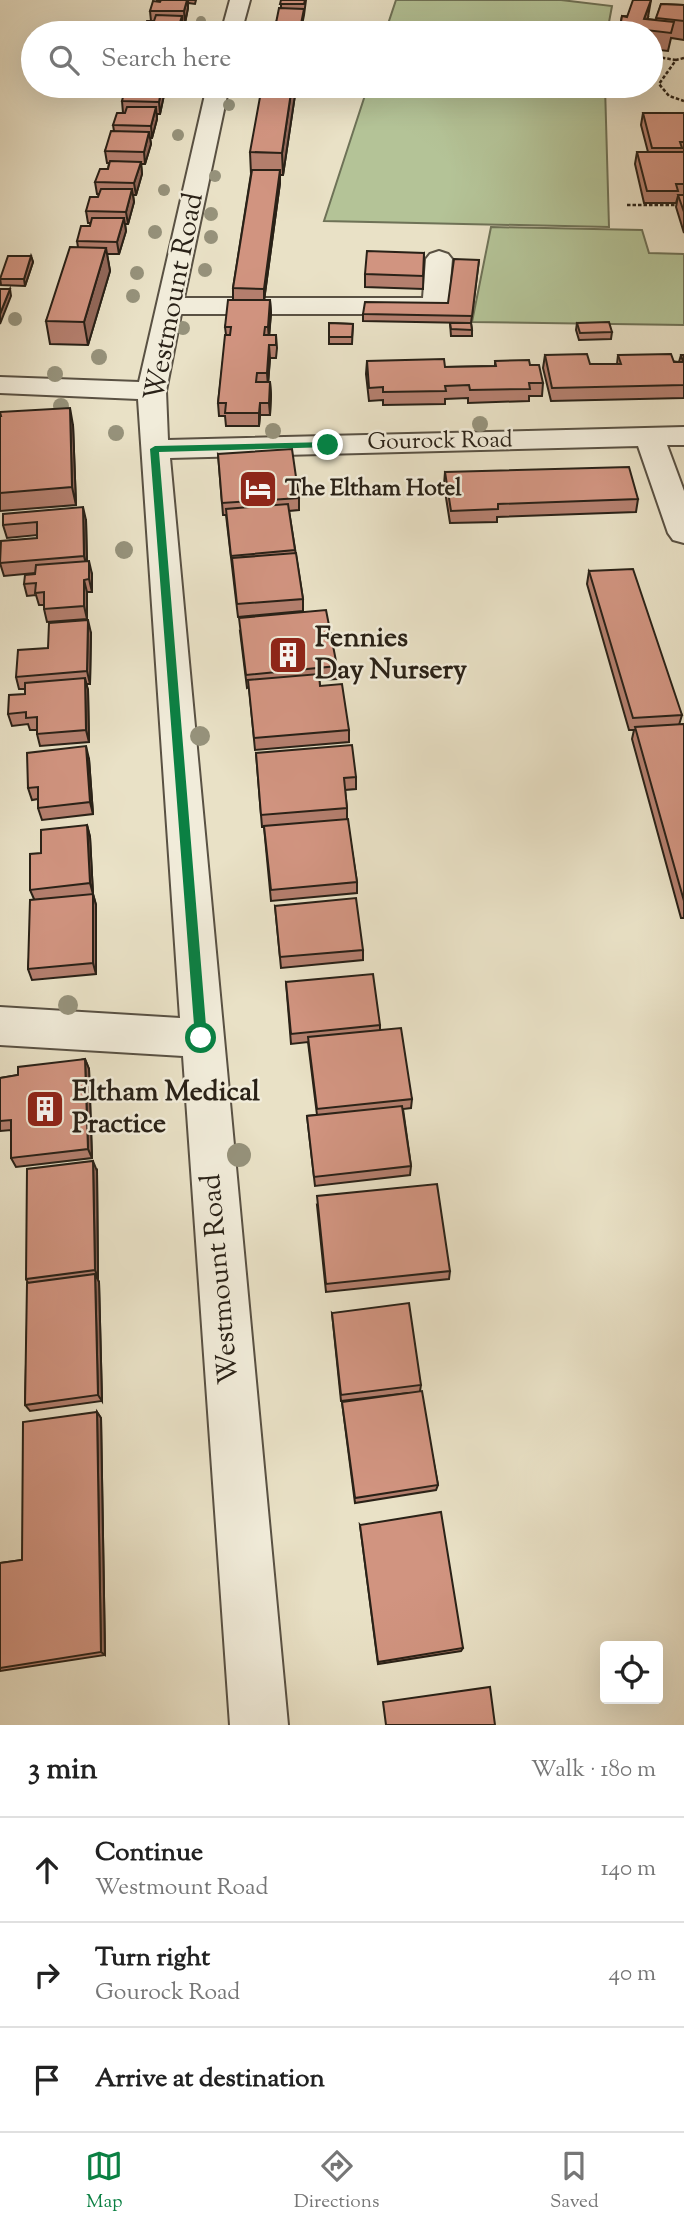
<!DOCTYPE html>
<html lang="en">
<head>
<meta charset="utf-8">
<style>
  :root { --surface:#fff; --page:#f6f6f6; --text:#222; --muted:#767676; --line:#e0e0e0; --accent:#0b8043 }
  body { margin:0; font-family:"Sorts Mill Goudy",serif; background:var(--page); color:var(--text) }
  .controls { position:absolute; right:21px; bottom:21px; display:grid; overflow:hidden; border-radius:7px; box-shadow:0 7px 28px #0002 }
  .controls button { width:63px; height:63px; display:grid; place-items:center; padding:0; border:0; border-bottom:2px solid var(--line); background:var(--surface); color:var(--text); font:35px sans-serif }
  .stop { position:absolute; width:21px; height:21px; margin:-16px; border:5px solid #0b8043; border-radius:50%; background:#fff }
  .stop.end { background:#0b8043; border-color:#fff; box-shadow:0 2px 7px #0008 }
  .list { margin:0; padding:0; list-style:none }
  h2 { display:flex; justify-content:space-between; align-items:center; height:91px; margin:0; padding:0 28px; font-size:30px }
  h2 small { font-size:23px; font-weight:400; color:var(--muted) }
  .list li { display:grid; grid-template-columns:46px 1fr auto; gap:21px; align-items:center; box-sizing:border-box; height:105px; padding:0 28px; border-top:2px solid var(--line) }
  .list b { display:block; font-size:26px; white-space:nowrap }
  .list p { margin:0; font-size:23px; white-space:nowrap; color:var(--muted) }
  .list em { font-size:23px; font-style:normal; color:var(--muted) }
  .icon { flex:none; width:38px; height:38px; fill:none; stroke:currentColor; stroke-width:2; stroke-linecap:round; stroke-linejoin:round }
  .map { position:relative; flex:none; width:684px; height:1725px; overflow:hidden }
  .search { position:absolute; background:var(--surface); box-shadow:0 7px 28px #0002; left:21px; right:21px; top:21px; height:77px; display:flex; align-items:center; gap:18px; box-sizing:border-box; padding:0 24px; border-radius:38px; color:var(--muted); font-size:26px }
  .sheet { height:406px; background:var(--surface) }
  nav { display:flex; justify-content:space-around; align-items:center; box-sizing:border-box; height:98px; border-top:2px solid var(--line); background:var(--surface); font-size:19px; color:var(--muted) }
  nav a { display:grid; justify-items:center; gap:4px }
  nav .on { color:var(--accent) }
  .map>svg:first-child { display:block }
  .green { fill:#b4c397; stroke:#6e7257; stroke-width:2 }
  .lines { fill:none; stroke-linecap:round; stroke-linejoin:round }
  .minor-casing { stroke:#595143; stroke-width:4 }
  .path { stroke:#292117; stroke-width:2.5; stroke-dasharray:3.5 2; stroke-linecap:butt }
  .minor { fill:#f1ecda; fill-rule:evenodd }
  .tree { fill:#96927b }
  .wall { fill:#b47f6e; stroke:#292117; stroke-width:2 }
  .shaded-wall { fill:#92685a; stroke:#292117; stroke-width:2 }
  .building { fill:#d19480; stroke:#292117; stroke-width:2 }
  .route { fill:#0b8043 }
  .labels { text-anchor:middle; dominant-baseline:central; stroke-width:5; stroke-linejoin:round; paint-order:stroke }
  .far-street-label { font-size:23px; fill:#292117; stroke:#f1ecda }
  .far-poi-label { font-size:23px; font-weight:bold; fill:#292117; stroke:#f1ecda; text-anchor:start }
  .street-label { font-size:28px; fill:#292117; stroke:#f1ecda }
  .poi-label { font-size:28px; font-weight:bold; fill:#292117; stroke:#f1ecda; text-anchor:start }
</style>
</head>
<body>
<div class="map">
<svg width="684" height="1725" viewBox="0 0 684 1725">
  <rect width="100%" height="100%" fill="#e9e1c6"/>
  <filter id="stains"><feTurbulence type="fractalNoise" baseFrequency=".00286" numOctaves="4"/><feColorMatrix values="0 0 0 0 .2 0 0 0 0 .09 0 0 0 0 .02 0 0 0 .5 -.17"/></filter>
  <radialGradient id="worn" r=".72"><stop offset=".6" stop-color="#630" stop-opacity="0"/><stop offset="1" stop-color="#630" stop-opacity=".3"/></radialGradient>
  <g class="green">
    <path d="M396,0H561L612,6L607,33H385Z"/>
    <path d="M368,86H605L609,227L324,221Z"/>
    <path d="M491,227L642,230L649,253L684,254V325L472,322Z"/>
  </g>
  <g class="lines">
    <g class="minor-casing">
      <g id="minor">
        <path d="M230,0H250L241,33H221Z"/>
        <path d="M207,86H229L184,298H423L426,259L430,254L439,251L448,254L452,259L448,306L444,312L435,314H181L166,391L168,440L684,427V445H667L684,491V543L673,540L668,533L638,446L170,458L288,1725H230L183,1056L0,1045V1007L180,1018L138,399L0,393V377L139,382Z"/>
      </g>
    </g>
    <g class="path">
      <path d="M651,56L676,60"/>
      <path d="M684,58L676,60L659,84L669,96L684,101"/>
      <path d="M627,205H684"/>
    </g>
    <use href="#minor" class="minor"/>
  </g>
  <g class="tree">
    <circle cx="201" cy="21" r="5"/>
    <circle cx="229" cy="105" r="6"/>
    <circle cx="178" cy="135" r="6"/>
    <circle cx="215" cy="176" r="6"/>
    <circle cx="164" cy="190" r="6"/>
    <circle cx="211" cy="214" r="7"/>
    <circle cx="155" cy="232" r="7"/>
    <circle cx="211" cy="237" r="7"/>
    <circle cx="205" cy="270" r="7"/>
    <circle cx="137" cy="273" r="7"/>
    <circle cx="133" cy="296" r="7"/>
    <circle cx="15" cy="319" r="7"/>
    <circle cx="183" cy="328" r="7"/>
    <circle cx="99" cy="357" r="8"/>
    <circle cx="55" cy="374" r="8"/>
    <circle cx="61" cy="406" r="8"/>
    <circle cx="480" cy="424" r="8"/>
    <circle cx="273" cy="431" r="8"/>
    <circle cx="116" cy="433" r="8"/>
    <circle cx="124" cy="550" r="9"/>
    <circle cx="200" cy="736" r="10"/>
    <circle cx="68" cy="1005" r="10"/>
    <circle cx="239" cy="1155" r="12"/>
  </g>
  <g class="wall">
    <path d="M157,0H196L195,4L188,3V8L185,23H183V28L181,33H145L144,31L151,21L150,11L157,1Z"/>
    <path d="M281,0H306L304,15L301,30H300V33L276,29V23L281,8Z"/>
    <path d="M661,4L684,5V40L671,38L668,51L651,49V33H619L622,16L648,17L647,19L656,20Z"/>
    <path d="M130,86H167L166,90H164V95L160,114H157V119L152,138H150L151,144L145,164H141L142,174L136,195H133L134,202L128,224H125L126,231L119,254H107L110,271L88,345L50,344L46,321L78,247L77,241L90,226L91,223H88L86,211L98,197L99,194H97L95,182L108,169L109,163H107L105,151L114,131L113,125L123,113L122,101L131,89Z"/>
    <path d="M297,86H355L354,89L297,88Z"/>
    <path d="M295,95L283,175H280V183L264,300H270L271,313L269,335H276L277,348L276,358H270L268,382H270L271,395L270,415H260L259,426H226L225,416H219L218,403L226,335L225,327L233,300V288L251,174L250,152Z"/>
    <path d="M643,113H684V233L676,207L678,196L676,203H644L635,164L637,152H648L641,125Z"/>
    <path d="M424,253L423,289L365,287V274Z"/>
    <path d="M31,256L33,262L25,286L1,285L0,278Z"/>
    <path d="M479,260L471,323L472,330V336H451L450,323H470L363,321V314L448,303Z"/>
    <path d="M329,323L353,324L352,344H329Z"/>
    <path d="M577,323L612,332L611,339L579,340L576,330Z"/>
    <path d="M545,355L590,364H617L618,355L679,362L681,355H684V398L551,401L543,368Z"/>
    <path d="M367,361L445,367L495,366V361L530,365L543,383L542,396H529V401L468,403V398L445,399V404L383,405V400L369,401L366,374Z"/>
    <path d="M0,412L73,425L76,505L0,511Z"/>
    <path d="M218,454L299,498V510L289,511L303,599V611L238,617L226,515H223Z"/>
    <path d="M445,472L638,499L636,512L497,517V522L450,523L444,485Z"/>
    <path d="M3,514L86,520L87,561L92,574V592H87V619L47,622L44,609V605H39L36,595L27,596L24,584L35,573L4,576L0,563L37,538V535L7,538L3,525Z"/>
    <path d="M589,571L682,715L679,725L684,724V918H681L632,739L634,730H629L587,584Z"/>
    <path d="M240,631L337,666V679L319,680L320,686L349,730V742L255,750L249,687L247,688Z"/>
    <path d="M91,633L90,684H86L88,690L89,742L40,746L37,734V730H30L28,724L12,726L8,714L25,694V689H19L16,677L48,648Z"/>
    <path d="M256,753L356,777V789L345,790L347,808V819L357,882V893L271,901L264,827H262Z"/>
    <path d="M89,759L93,814L42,820L38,808V799L32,800L28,788Z"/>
    <path d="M87,825L90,837L93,894L96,905V974L32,980L28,969L34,899L30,890L41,853Z"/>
    <path d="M275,906L363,950V960L281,968Z"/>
    <path d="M286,982L380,1025V1030L412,1099L411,1108L403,1109L411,1166L410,1175L315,1186L307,1116L317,1115L308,1042L291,1044Z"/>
    <path d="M85,1059L89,1069L92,1158L16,1167L11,1158V1130L0,1131V1078L18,1075Z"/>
    <path d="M97,1171L98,1278H97L99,1282L102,1401L30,1411L25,1405L28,1283L26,1279Z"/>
    <path d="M317,1205L450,1271L449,1279L326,1292Z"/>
    <path d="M332,1313L421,1385L420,1391L438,1485L436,1490L355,1503L342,1402L408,1393L341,1401Z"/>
    <path d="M97,1412L101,1418L105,1655L0,1671V1563L22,1560Z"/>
    <path d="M360,1525L463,1648L461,1651L378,1664Z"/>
  </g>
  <g class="shaded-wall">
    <path d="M187,0H188V8L185,23L184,11Z"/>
    <path d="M651,0L648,17L644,30V19Z"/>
    <path d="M182,16L183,28L181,33H178Z"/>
    <path d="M162,86L164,95L160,114L159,102Z"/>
    <path d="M292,86H295V95L283,175L282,153Z"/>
    <path d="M156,107L157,119L152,138L151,126Z"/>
    <path d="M149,132L151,144L145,164L144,152Z"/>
    <path d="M141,162L142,174L136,195L134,183Z"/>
    <path d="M280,170V183L264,301V289Z"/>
    <path d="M132,189L134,202L128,224L126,212Z"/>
    <path d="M124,218L126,231L119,254L117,242Z"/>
    <path d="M106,248L110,271L88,345L84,322Z"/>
    <path d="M31,256L33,262L25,286L24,279Z"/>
    <path d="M10,289L11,296L0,324V314Z"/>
    <path d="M270,300L271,313L269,339L268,327Z"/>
    <path d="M269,345L270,358L268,386L267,373Z"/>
    <path d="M270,382L271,395L270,415L269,403Z"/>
    <path d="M260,403V415L259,426V413Z"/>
    <path d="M70,408L73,425L76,505L72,487Z"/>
    <path d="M83,507L86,520L87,568L84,556Z"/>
    <path d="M89,561L92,574V592L89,579Z"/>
    <path d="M84,580L87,592V619L84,606Z"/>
    <path d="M88,620L91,633L90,684L87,671Z"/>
    <path d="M85,678L88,690L89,742L86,730Z"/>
    <path d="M86,746L89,759L93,814L90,802Z"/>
    <path d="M87,825L90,837L93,894L90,883Z"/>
    <path d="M93,894L96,905V974L93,963Z"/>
    <path d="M85,1059L89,1069L92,1158L88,1149Z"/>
    <path d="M93,1161L97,1171L98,1278L95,1270Z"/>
    <path d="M95,1274L99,1282L102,1401L98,1395Z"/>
    <path d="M97,1412L101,1418L105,1655L101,1652Z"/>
  </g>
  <g class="building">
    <path d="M161,0H187L184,11H150L153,1L160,2Z"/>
    <path d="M281,0H305L304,4H280Z"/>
    <path d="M633,0H651L644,19L674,22L671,33L620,27L622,16L627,17Z"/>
    <path d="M661,4L684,5V21L656,18Z"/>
    <path d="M279,8L304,9L301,24L276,23Z"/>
    <path d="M156,15L182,16L177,32L144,31L147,21H154Z"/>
    <path d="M276,29H300L299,33H275Z"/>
    <path d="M134,86H162L159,102L122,101L125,89H133Z"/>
    <path d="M262,86H292L282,153L250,152Z"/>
    <path d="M127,107H156L151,126L113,125L117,113H125Z"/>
    <path d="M643,113H684V142H680L682,148H652Z"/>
    <path d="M111,131L149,132L144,152L105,151Z"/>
    <path d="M637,152H684V184H676L678,191H647Z"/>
    <path d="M110,161L141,162L134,183L95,182L100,169H108Z"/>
    <path d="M252,170H280L264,289L233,288Z"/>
    <path d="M101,189H132L126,212L86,211L90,197H98Z"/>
    <path d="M678,195H684V212Z"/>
    <path d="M92,218H124L117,242L77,241L81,226H90Z"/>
    <path d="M70,247L106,248L84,322L46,321Z"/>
    <path d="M367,251L424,253L423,276L365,274Z"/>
    <path d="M8,256H31L24,279H0Z"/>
    <path d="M454,259L479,260L472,316L363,314L365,302L448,303Z"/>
    <path d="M0,289H10L0,314Z"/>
    <path d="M228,300H270L268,327H265L264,335H276V345H269L267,373H257L256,382H270L269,403H260L259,413H225L226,403H218L225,335H230L231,327H225Z"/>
    <path d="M609,322L612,332L580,333L577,323Z"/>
    <path d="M329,323L353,324L352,337H329Z"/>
    <path d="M450,323H471L472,330L451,329Z"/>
    <path d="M587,354L590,364H621L618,355L671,354L674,362H683L681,355H684V385L552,388L545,355Z"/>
    <path d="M444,359L445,367L496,366L495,361L529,360L530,365H539L543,383H529L530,389L470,390L469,385L445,386L446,391L383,392V387L369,388L367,361Z"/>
    <path d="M70,408L72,487L0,493V416H1L0,412Z"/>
    <path d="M292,449L299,498L222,503L218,454Z"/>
    <path d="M629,467L638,499L498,504V509L451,511L445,472Z"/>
    <path d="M288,504L295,550L231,556L226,509Z"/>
    <path d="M83,507L84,556L0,563L1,541L37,538V522L3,525V514Z"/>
    <path d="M296,553L303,599L237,604L232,558Z"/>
    <path d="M89,561V579L84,580V606L44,609V592L35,593L36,583L24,584L25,575L35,574L36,565Z"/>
    <path d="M633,569L682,715L633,718L589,571Z"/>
    <path d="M326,610L337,666L246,675L239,618Z"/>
    <path d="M88,620L87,671L16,677L18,650L48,648L49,623Z"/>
    <path d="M319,674L320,686L342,684L349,730L254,738L248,680Z"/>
    <path d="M85,678L86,730L37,734V717L26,718V712L8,714L9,695L25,694V683Z"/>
    <path d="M684,724V901L635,727Z"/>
    <path d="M352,745L356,777L344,778L347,808L261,815L256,753Z"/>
    <path d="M86,746L90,802L38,808V787L28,788L27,753Z"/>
    <path d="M348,819L357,882L271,890L264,826Z"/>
    <path d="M87,825L90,883L30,890V854L41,853V830Z"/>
    <path d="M93,894V963L28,969L30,900Z"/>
    <path d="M356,898L363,950L280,957L275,906Z"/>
    <path d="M373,974L380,1025L291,1034L286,982Z"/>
    <path d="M401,1028L412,1099L317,1109L308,1037Z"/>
    <path d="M85,1059L88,1149L11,1158V1120L0,1121V1078L18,1075V1067Z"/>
    <path d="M402,1106L411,1166L314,1177L307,1116Z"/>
    <path d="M93,1161L95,1270L26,1279L27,1169Z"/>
    <path d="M437,1184L450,1271L326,1284L317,1196Z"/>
    <path d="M95,1274L98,1395L25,1405L27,1283Z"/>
    <path d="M409,1303L421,1385L341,1395L332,1313Z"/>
    <path d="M422,1391L438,1485L355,1498L342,1402Z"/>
    <path d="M97,1412L101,1652L0,1668V1563L22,1560L23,1422Z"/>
    <path d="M441,1512L463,1648L378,1662L360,1525Z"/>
    <path d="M490,1687L495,1725H386L383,1702Z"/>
  </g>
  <path class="route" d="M328,442L332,445L331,447L159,452L207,1038L201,1043L195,1038L150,449L155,446Z"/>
  <defs>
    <g id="hotel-square" transform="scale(2.0125)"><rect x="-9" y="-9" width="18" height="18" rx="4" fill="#8f2418" stroke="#f1ecda"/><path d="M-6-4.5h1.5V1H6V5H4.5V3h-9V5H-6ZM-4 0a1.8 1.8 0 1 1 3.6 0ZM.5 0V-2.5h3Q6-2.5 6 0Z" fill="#fff"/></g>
    <g id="building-square" transform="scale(2.0125)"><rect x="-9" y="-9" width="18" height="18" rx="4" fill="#8f2418" stroke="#f1ecda"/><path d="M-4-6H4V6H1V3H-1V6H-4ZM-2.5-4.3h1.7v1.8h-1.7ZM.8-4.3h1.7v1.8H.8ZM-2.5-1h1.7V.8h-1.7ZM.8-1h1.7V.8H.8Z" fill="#fff"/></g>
  </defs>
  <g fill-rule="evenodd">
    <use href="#hotel-square" x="258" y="489"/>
    <use href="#building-square" x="288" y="655"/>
    <use href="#building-square" x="45" y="1109"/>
  </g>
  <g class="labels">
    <g class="far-street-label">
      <text transform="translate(440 442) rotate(-1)">Gourock Road</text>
    </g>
    <g class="far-poi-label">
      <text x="285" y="489">The Eltham Hotel</text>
    </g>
    <g class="street-label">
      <text transform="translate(175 297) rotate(-79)">Westmount Road</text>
      <text transform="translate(221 1279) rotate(-95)">Westmount Road</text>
    </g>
    <g class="poi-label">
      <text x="315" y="639">Fennies<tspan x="315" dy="32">Day Nursery</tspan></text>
      <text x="72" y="1093">Eltham Medical<tspan x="72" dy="32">Practice</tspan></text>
    </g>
  </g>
  <rect width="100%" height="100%" filter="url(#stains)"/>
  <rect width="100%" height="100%" fill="url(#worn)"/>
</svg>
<div class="controls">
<button><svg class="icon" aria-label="locate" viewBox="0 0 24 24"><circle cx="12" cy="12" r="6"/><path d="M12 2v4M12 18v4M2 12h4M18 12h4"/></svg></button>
</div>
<div class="stop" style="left:201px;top:1038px"></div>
<div class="stop end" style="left:328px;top:445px"></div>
<div class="search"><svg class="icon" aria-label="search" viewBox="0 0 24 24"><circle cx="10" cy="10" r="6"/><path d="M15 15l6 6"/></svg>Search here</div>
</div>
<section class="sheet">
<h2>3 min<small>Walk · 180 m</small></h2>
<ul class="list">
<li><svg class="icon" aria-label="ahead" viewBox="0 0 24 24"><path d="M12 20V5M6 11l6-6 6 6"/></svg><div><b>Continue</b><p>Westmount Road</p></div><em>140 m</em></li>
<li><svg class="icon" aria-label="right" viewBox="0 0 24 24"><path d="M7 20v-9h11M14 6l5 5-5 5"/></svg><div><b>Turn right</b><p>Gourock Road</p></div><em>40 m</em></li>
<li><svg class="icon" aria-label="arrive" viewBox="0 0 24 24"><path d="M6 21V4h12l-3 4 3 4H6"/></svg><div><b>Arrive at destination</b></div></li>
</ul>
</section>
<nav>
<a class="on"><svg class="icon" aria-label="map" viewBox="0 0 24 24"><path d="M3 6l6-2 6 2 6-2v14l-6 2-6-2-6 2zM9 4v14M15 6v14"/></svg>Map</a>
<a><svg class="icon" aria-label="directions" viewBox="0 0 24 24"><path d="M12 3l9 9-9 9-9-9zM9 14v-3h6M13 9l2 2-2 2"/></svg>Directions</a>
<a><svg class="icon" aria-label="saved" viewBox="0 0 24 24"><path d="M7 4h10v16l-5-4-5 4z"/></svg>Saved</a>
</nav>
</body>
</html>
